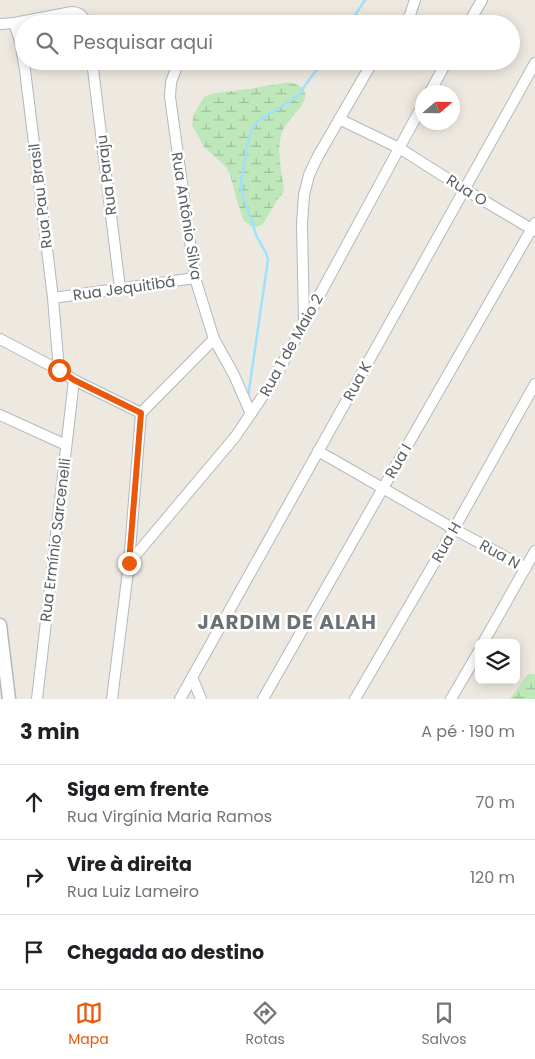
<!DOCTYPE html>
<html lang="pt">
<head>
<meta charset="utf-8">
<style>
  :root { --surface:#fff; --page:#f6f6f6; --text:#202124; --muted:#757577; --line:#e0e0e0; --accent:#ea580c }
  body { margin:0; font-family:Poppins,sans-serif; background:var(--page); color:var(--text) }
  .controls { position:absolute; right:15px; bottom:15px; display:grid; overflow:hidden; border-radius:8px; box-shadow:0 2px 12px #0003 }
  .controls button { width:45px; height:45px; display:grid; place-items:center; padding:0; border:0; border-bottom:1px solid var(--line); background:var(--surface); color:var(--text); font:25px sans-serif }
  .compass { position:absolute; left:415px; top:85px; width:45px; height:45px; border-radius:50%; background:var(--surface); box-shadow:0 2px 12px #0003; rotate:70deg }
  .stop { position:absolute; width:15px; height:15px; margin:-11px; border:4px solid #ea580c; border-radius:50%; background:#fff }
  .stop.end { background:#ea580c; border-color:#fff; box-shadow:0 1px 5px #0008 }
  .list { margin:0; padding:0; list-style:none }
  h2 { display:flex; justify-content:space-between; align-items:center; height:65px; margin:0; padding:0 20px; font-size:21px }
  h2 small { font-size:16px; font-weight:400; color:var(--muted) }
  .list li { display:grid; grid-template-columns:32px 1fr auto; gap:15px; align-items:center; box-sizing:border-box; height:75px; padding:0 20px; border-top:1px solid var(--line) }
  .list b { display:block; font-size:19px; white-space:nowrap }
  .list p { margin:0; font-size:16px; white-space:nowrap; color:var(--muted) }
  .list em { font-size:16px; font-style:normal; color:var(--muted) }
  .icon { flex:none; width:28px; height:28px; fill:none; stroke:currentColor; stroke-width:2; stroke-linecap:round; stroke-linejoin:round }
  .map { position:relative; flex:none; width:535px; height:699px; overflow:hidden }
  .search { position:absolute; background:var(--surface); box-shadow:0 2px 12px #0003; left:15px; right:15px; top:15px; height:55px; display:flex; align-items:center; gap:12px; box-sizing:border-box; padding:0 18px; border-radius:28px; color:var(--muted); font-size:19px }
  .sheet { height:290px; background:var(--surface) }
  nav { display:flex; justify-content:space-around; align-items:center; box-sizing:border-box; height:70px; border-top:1px solid var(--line); background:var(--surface); font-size:14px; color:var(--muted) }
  nav a { display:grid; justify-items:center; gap:2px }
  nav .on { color:var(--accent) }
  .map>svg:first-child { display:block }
  .wetland { fill:url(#wetland-marsh) }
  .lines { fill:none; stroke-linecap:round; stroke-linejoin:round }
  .stream { stroke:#9fe0ff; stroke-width:2.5 }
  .minor-casing { stroke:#b3b8bc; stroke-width:12 }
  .tertiary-casing { stroke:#b3b8bc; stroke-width:15 }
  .minor { stroke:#fff; stroke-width:10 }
  .tertiary { stroke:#fff; stroke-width:12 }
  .route { stroke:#ea580c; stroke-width:6 }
  .labels { text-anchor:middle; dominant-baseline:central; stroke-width:5; stroke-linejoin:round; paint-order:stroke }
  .street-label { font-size:15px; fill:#595e63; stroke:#fff }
  .district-label { font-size:20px; font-weight:bold; letter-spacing:1px; fill:#6a7175; stroke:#fff }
</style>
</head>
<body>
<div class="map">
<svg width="535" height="699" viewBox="0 0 535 699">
  <defs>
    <pattern id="wetland-marsh" width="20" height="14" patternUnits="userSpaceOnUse" patternTransform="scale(1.25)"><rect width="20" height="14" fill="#bfe8ba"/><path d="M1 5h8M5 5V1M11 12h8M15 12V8" fill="none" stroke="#9ebf9b"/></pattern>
  </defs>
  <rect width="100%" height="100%" fill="#eee9e0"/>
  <g class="wetland">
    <path d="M289,82C327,91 288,116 282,132C276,151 282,172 284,191L276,202L263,224L254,228L244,221L236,198L231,177L226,167L204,147L192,125L194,114L204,97L215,93L248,89Z"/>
    <path d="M528,674H535V699H510Z"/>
  </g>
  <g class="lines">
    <g class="stream">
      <path d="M349,24L365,0"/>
      <path d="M248,397L268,260L266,253L257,237L246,205L243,197L241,183L249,136L254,126L259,120L294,99L298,95L323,61"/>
    </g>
    <g class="minor-casing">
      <g id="minor">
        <path d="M14,23L20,41L25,70L53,298L59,370"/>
        <path d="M0,24L14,23L72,12C81,13 83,16 87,24"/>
        <path d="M404,24L410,15L415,0"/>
        <path d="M468,24L482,0"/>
        <path d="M92,61L120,288"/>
        <path d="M176,69L171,82L170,97L195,278L214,339L234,375L251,414"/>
        <path d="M430,92L447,61"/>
        <path d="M339,119L399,148L464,189L535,231"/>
        <path d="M53,298L195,278"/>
        <path d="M304,322L302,224L304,195L309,175L318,156L373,61"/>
        <path d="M0,339L59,370L74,380L141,413"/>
        <path d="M0,415L66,445"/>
        <path d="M318,451L454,529L526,568"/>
        <path d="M129,563L235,437L273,381L422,106"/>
        <path d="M483,643L535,551"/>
        <path d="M192,677L201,699"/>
        <path d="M37,699L74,380"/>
        <path d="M112,699L129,563L141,413L214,339"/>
        <path d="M180,699L535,63"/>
        <path d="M263,699L383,488L535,223"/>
        <path d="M355,699L454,529L535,384"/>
        <path d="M451,699L479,651"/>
      </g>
    </g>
    <g class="tertiary-casing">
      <path id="tertiary" d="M0,625L9,699"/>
    </g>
    <use href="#minor" class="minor"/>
    <use href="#tertiary" class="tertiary"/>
  </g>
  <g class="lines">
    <path class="route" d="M59,370L74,380L141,413L129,563"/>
  </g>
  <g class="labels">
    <g class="street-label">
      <text transform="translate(106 175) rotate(-97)">Rua Paraju</text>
      <text transform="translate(467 190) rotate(32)">Rua O</text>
      <text transform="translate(40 196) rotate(-97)">Rua Pau Brasil</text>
      <text transform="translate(187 216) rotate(81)">Rua Antônio Silva</text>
      <text transform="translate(124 288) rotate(-8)">Rua Jequitibá</text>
      <text transform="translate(291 345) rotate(-61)">Rua 1 de Maio 2</text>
      <text transform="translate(357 381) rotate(-61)">Rua K</text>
      <text transform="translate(398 461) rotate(-60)">Rua I</text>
      <text transform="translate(55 540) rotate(-83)">Rua Ermínio Sarcenelli</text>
      <text transform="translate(446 542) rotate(-60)">Rua H</text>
      <text transform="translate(500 554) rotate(29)">Rua N</text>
    </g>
    <g class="district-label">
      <text x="287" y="622">JARDIM DE ALAH</text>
    </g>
  </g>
</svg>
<div class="controls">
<button><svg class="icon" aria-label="layers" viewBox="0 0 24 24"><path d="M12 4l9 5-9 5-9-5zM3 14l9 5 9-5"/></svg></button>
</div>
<svg class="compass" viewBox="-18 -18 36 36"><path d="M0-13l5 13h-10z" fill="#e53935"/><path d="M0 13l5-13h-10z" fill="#757577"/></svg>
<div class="stop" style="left:59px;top:370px"></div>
<div class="stop end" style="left:129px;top:563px"></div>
<div class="search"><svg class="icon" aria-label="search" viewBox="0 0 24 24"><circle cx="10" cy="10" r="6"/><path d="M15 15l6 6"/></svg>Pesquisar aqui</div>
</div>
<section class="sheet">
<h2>3 min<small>A pé · 190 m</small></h2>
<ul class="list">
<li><svg class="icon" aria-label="ahead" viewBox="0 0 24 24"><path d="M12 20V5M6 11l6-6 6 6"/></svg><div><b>Siga em frente</b><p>Rua Virgínia Maria Ramos</p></div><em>70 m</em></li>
<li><svg class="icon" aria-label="right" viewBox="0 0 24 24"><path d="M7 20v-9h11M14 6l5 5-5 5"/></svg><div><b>Vire à direita</b><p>Rua Luiz Lameiro</p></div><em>120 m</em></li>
<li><svg class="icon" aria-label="arrive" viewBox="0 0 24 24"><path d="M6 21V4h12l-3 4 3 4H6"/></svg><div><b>Chegada ao destino</b></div></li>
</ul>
</section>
<nav>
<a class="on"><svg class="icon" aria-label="map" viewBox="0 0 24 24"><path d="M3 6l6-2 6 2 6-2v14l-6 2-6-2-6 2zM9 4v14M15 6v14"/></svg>Mapa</a>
<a><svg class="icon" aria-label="directions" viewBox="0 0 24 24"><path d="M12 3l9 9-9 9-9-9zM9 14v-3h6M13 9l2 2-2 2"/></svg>Rotas</a>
<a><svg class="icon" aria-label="saved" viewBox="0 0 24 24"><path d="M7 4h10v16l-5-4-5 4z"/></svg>Salvos</a>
</nav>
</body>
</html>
